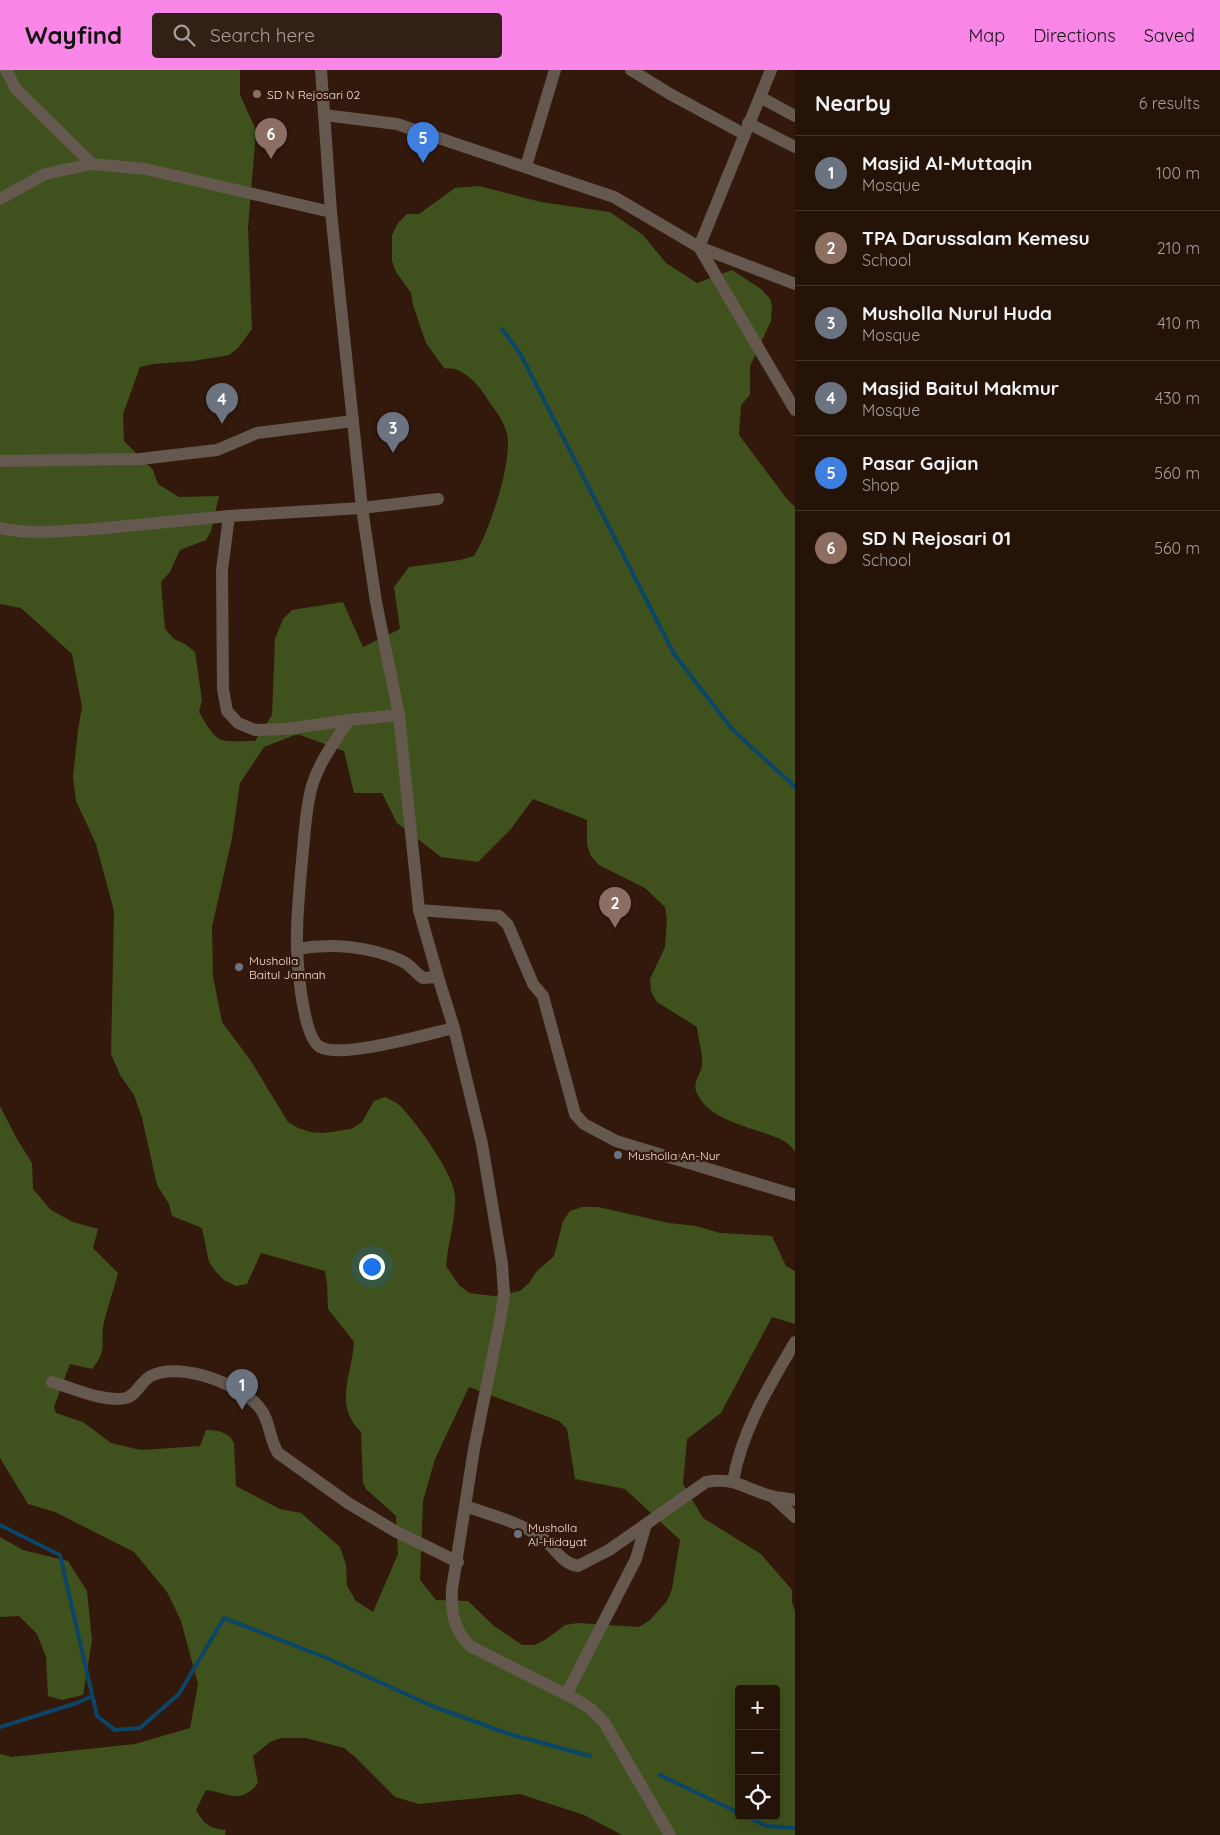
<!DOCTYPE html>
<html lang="en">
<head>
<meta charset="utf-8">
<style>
  :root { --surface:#261308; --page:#322016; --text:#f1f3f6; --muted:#a49e9c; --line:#423229; --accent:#fa87e7 }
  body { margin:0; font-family:Quicksand,sans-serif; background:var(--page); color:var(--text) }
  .controls { position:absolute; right:15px; bottom:15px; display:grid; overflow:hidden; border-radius:5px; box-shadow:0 5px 20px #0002 }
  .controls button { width:45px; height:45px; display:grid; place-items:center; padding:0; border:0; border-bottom:1px solid var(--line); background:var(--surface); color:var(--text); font:25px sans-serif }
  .you { position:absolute; left:371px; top:1196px; width:18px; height:18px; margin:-12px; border:4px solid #fff; border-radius:50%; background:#1a73e8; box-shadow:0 0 0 8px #1a73e833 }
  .badge { display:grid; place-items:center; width:32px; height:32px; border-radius:50%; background:var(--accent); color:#fff; font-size:16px; font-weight:700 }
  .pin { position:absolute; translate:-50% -41px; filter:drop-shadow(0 1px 2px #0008) }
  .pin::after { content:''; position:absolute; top:26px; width:18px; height:15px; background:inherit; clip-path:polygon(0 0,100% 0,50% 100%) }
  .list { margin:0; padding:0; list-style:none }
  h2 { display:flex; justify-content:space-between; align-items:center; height:65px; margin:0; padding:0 20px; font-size:21px }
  h2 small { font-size:16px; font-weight:400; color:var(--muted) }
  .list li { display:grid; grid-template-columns:32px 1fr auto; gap:15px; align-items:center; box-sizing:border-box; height:75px; padding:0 20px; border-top:1px solid var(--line) }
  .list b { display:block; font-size:19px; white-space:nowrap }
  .list p { margin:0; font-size:16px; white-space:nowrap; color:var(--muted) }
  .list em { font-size:16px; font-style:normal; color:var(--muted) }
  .icon { flex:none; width:28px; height:28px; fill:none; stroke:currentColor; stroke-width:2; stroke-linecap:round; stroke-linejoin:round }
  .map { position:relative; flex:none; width:795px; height:1765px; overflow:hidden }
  header { display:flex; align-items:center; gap:30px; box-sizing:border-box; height:70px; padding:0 25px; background:var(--accent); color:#111 }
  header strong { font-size:24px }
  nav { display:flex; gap:28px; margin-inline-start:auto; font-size:18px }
  .search { width:350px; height:45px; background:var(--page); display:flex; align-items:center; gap:12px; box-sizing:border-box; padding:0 18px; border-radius:5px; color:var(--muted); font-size:19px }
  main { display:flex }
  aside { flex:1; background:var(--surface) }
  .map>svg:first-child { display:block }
  .forest { fill:#3f511c; fill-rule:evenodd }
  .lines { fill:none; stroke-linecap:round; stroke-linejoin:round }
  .stream { stroke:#0b4668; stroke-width:4 }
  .minor { stroke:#64584f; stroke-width:12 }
  .tertiary { stroke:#64584f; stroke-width:12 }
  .education-dot { fill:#8d6e63; stroke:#33190b; stroke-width:2 }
  .worship-dot { fill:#6b7280; stroke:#33190b; stroke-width:2 }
  .labels { text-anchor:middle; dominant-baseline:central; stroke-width:4.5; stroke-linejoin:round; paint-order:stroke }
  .poi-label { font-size:12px; fill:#f4e1d8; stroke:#33190b; text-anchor:start }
</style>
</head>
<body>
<header>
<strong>Wayfind</strong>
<div class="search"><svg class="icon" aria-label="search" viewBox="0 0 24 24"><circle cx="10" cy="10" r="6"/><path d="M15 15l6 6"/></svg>Search here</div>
<nav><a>Map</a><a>Directions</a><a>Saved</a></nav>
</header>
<main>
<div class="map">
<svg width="795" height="1765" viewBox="0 0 795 1765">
  <rect width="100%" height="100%" fill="#33190b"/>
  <g class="forest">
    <path d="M0,0H240V25L256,60L248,157L252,259L238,278L229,285L193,291L153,294L140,297L123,344L124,371L153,400L158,414L179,427L219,426L211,461L206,470L180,480L170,502L161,512L165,559L174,569L185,574L195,582L202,630L199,642C219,676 217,671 255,671L272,645L275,569L283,549L292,540L343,532L363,577L400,559L394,517L409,497L460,490L474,486C489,462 513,392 507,364C504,350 494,339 486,327C480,317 468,303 455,299C452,298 447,299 444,298L426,273L413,235L411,223L396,202L392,191V165L398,153L407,144H419L455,118L479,116L541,132L610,142L643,165L666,193L697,213L732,200L761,219L770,229L772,236L771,251L750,296V325L741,335L739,365L787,429L795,437V1081C792,1078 788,1073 784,1071C757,1057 708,1053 696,1021C693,1011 701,1004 702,995C703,983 698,969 697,957L657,932L651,921L650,909L665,877L667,850L665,837L645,818L599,795L591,786L587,775V750L533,729L510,760L478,792L441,787L397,753L382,723H354L344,681L300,665H295L264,677L240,713L232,768L212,857L213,906L222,952L251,991L288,1052L298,1058L311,1062L324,1063L351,1059L362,1052L374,1031L385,1027C389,1029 394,1031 398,1034C414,1048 455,1106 455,1126C456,1149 448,1173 446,1196L459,1215L469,1223L494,1226L520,1221L529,1213L536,1202L554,1186L563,1151L570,1141L582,1137H598L669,1153L696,1156L720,1163L772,1166L786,1196L795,1201V1254L772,1247L721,1343L687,1369L683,1414L703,1448L761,1484L792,1520V1532L795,1541V1765H622L584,1745L520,1724L419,1734L395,1727L354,1686L344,1678L306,1668H281L270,1672L253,1686L258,1713C241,1735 228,1723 206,1720L196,1740C205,1755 209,1758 226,1760L225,1765H0V1684L12,1687L135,1674L190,1658L198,1614L181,1551L167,1522L134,1482L55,1442L28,1434L0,1388V1036L17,1069L32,1093L33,1119L51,1140L73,1152L98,1159L93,1178L118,1203C114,1219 108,1235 104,1252C99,1273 109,1279 92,1299L70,1294L54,1337L56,1343L83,1352L111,1373L141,1380L200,1376L206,1360C218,1360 229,1362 234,1373L236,1416L280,1439L301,1443L340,1477L346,1495L347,1516L356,1531L373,1542L398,1484L396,1446L366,1419L363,1413L361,1362C333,1335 352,1305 354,1272L328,1239L327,1213L325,1201L261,1183L247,1214L236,1216L224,1210L216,1202L209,1192L202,1158L172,1146L169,1134L157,1115L142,1048L134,1025L120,1005L111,984L114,841L96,774L76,731L73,707L78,660L82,637L72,584L21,538L0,534ZM469,1317L559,1351L567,1359L575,1409L625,1419L680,1470L672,1519L667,1531L650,1550L639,1557L578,1553L565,1555L545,1570L534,1575H522L494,1556L468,1531L436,1530L420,1510L423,1431L435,1389ZM739,1619H776V1746H739Z"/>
    <path d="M0,1467L23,1480L68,1491L87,1521L92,1570L83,1625L62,1630L48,1626L46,1587L37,1564L19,1546L0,1547Z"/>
  </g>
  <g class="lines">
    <g class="stream">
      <path d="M502,259L521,285L674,584L732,659L795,717"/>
      <path d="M0,1455L60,1485L97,1646L115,1660L140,1658L179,1624L224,1548L329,1589L432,1636L509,1664L590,1686"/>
      <path d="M0,1657L77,1633L92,1626"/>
      <path d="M660,1705L739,1743"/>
      <path d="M746,1746L766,1756L795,1758"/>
    </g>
    <g class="minor">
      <path d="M6,0L16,19L92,94"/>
      <path d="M631,0L670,24L744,64"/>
      <path d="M771,0L699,177L795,340"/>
      <path d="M760,27L795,46"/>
      <path d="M324,45L397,54L614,127L699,177L795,214"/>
      <path d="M748,53L795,77"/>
      <path d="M526,96L555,0"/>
      <path d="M0,129L45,104L92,94L146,99L331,142"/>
      <path d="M0,391L140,389L217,380L257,363L353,351"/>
      <path d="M0,458C32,465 63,461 95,459C140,455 184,450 229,446"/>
      <path d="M399,645L349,650C335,671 319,692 312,716C306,737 305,759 303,780C300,813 296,847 297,879C298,899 303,967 320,977C342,989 428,964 454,958"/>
      <path d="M349,650L286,659L255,660L238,653L227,641L223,619L222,500L229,446L362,438L438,429"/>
      <path d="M419,840L499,846L508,855L533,914L543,926L575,1044L584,1054L616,1071L795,1125"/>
      <path d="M297,879C331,873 370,876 402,891C411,895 415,903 423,908L438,907"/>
      <path d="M52,1312C73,1318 104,1333 126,1328C137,1325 141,1311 151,1306C180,1291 240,1314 259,1337C270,1349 269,1369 278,1383L348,1433L395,1461L458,1492"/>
      <path d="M733,1411C742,1360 769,1316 795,1272"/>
      <path d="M772,1426L795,1447"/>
      <path d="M465,1436C491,1445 523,1453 545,1470C555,1479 563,1494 578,1496L609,1480L706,1412C736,1407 745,1419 771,1426C779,1428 787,1428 795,1430"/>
      <path d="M566,1625L636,1489L646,1454"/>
    </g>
    <path class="tertiary" d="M321,0L331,142L362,438L376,532L399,645L419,840L438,907L454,958L482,1074L502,1194L504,1224L501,1245L474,1379L452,1519C451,1543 453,1558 470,1576L577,1630L591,1639L604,1652L670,1765"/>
  </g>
  <circle class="education-dot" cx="257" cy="24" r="5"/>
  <g class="worship-dot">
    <circle cx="239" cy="897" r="5"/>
    <circle cx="618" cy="1085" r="5"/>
    <circle cx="518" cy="1464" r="5"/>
  </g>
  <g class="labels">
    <g class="poi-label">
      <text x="267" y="24">SD N Rejosari 02</text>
      <text x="249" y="890">Musholla<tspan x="249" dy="14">Baitul Jannah</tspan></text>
      <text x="628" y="1085">Musholla An-Nur</text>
      <text x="528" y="1457">Musholla<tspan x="528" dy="14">Al-Hidayat</tspan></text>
    </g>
  </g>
</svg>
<div class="controls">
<button>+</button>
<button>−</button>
<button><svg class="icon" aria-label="locate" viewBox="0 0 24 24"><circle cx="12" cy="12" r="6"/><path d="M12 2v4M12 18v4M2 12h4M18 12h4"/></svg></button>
</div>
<div class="you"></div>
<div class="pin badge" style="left:242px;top:1340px;background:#6b7280">1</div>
<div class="pin badge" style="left:615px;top:858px;background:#8d6e63">2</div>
<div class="pin badge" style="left:393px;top:383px;background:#6b7280">3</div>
<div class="pin badge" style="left:222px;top:354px;background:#6b7280">4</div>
<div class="pin badge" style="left:423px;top:93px;background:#3f7fe0">5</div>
<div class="pin badge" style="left:271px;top:89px;background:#8d6e63">6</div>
</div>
<aside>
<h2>Nearby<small>6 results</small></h2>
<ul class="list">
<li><span class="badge" style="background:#6b7280">1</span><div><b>Masjid Al-Muttaqin</b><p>Mosque</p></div><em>100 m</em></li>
<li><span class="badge" style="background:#8d6e63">2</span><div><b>TPA Darussalam Kemesu</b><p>School</p></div><em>210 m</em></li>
<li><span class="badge" style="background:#6b7280">3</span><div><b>Musholla Nurul Huda</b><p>Mosque</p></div><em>410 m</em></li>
<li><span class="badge" style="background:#6b7280">4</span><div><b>Masjid Baitul Makmur</b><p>Mosque</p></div><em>430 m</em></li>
<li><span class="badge" style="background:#3f7fe0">5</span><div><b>Pasar Gajian</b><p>Shop</p></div><em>560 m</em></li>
<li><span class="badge" style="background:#8d6e63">6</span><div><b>SD N Rejosari 01</b><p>School</p></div><em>560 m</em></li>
</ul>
</aside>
</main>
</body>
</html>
